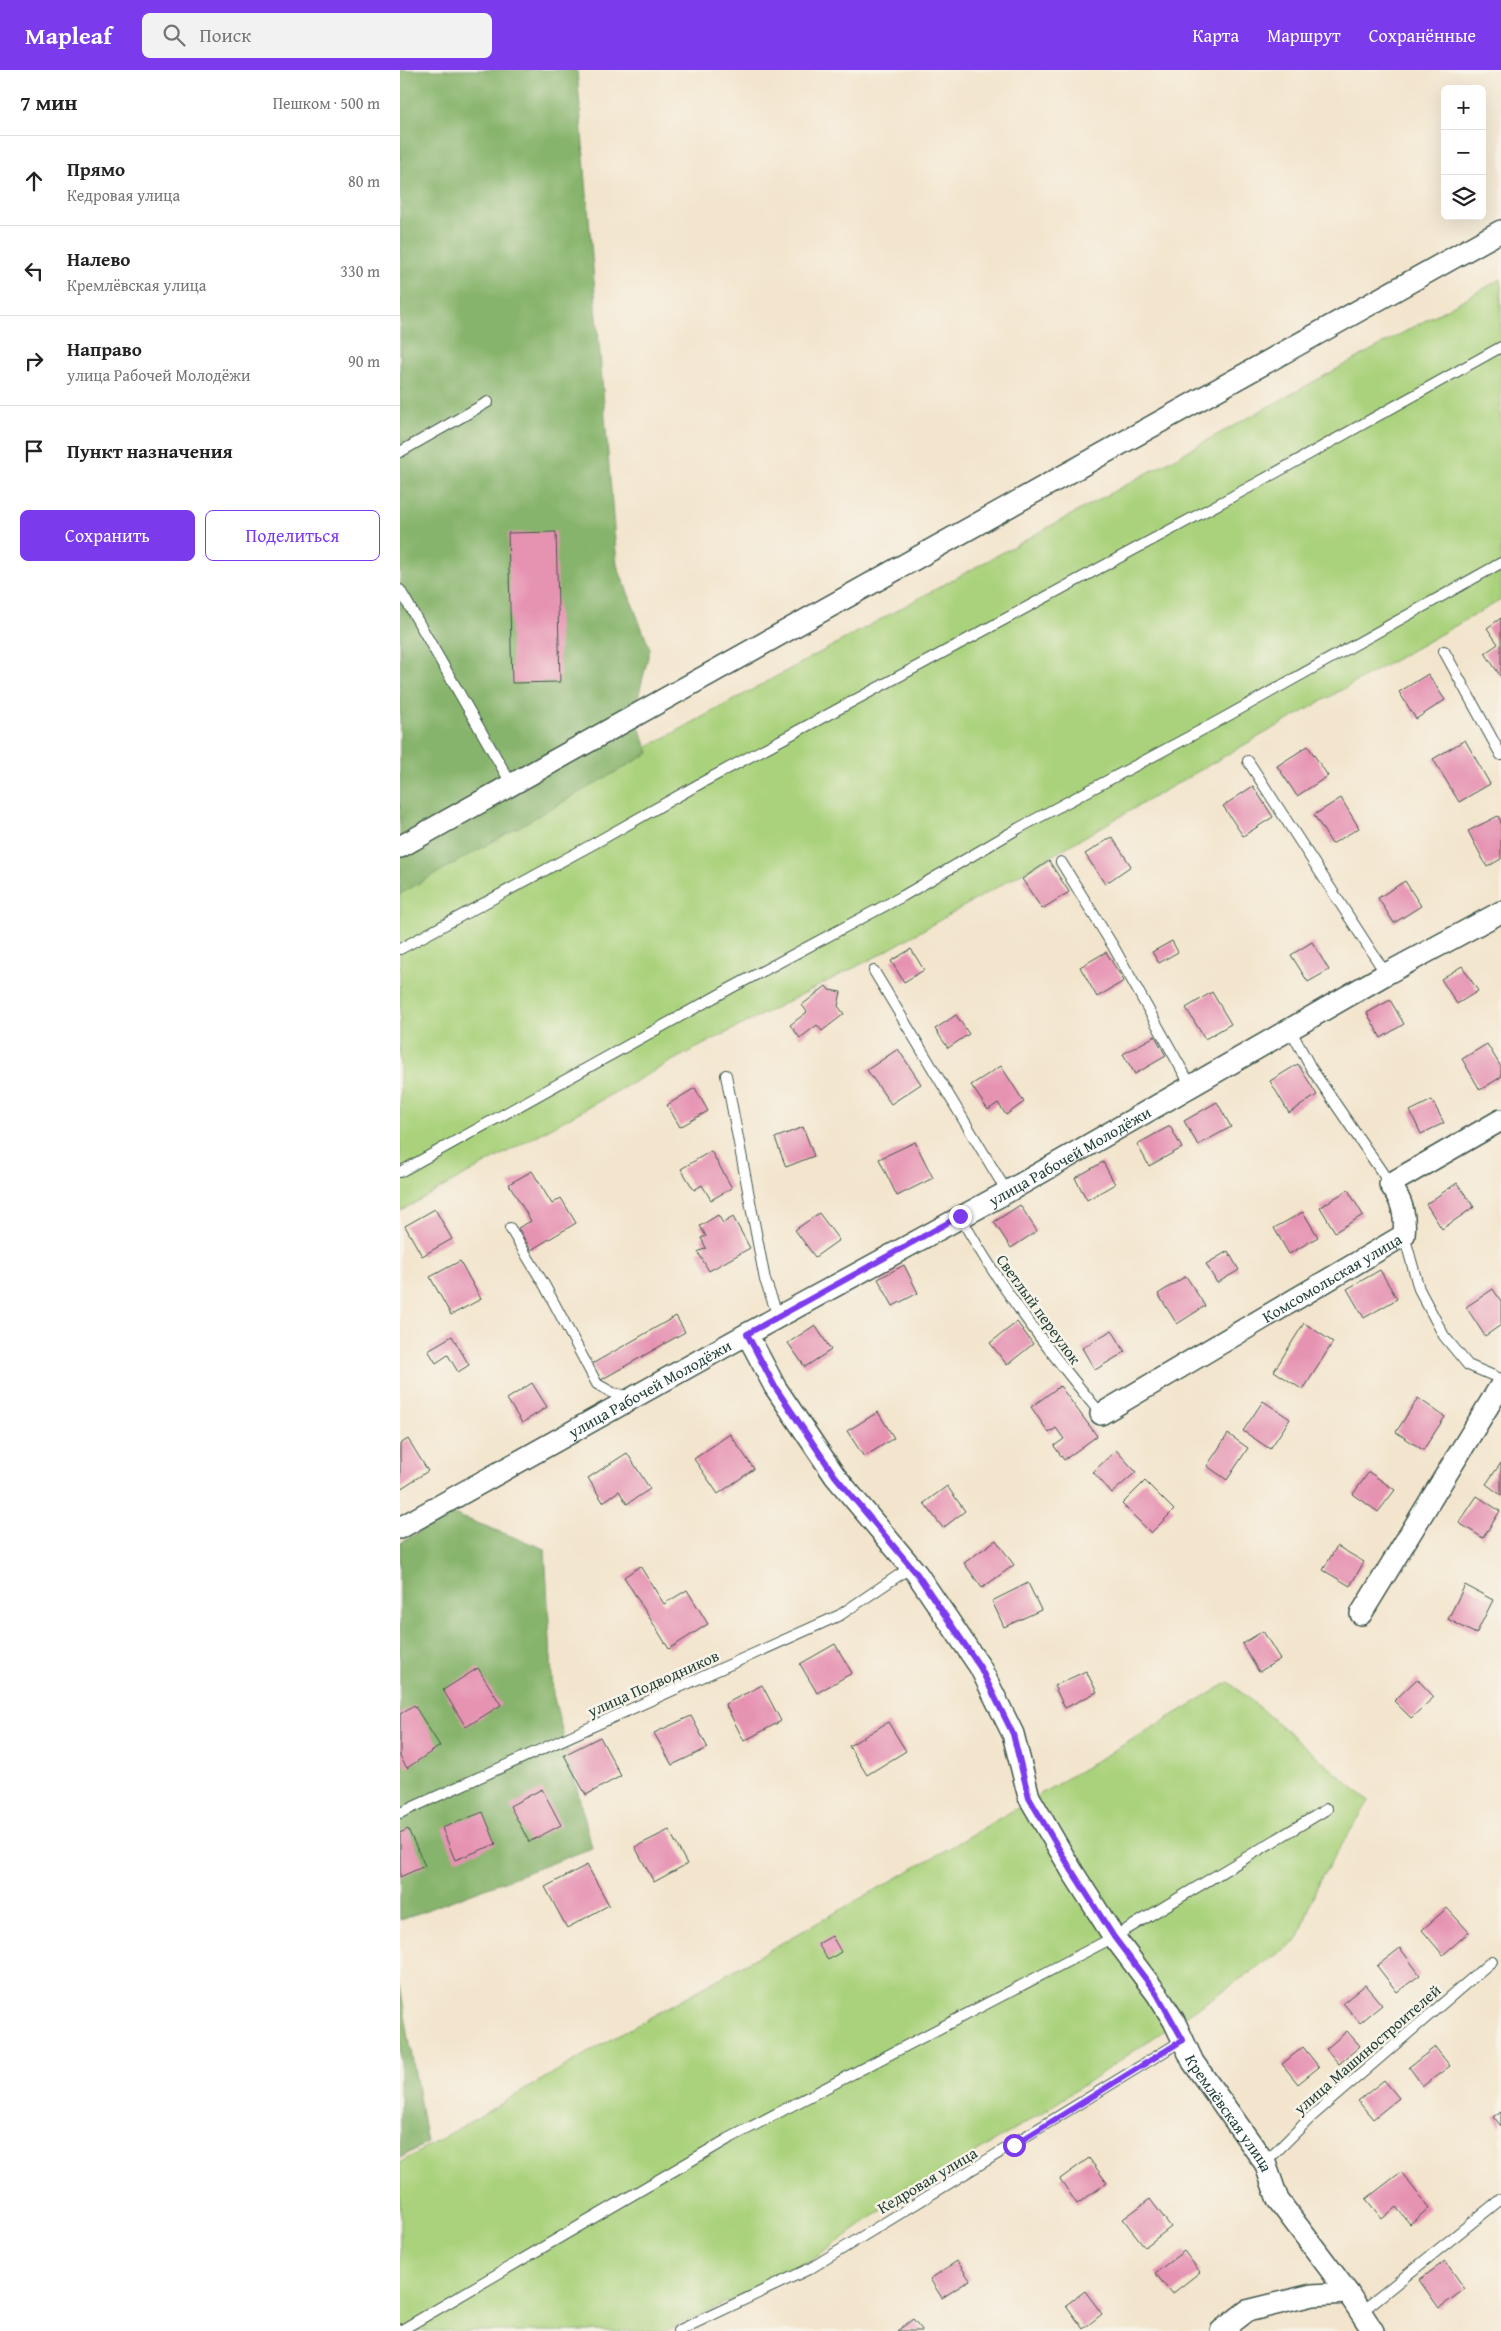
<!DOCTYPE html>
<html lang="ru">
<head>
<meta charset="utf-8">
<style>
  :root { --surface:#fff; --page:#f2f2f2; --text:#222; --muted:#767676; --line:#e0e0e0; --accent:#7c3aed }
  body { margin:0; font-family:"Gentium Book Plus",serif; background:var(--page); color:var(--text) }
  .controls { position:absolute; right:15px; top:15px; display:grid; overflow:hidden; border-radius:8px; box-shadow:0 5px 20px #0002 }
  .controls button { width:45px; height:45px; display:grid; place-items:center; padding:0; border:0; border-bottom:1px solid var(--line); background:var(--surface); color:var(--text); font:25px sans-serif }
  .stop { position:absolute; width:15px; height:15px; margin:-11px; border:4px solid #7c3aed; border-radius:50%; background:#fff }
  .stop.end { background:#7c3aed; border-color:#fff; box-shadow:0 1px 5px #0008 }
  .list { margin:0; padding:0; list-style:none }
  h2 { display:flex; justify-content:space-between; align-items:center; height:65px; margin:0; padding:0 20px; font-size:21px }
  h2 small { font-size:16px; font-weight:400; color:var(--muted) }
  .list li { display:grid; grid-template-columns:32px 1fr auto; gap:15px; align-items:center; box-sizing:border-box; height:90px; padding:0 20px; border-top:1px solid var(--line) }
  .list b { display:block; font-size:19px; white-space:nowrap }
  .list p { margin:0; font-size:16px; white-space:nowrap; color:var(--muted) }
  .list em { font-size:16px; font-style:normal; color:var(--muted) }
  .actions { display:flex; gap:10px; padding:15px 20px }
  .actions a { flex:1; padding:11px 0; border:1px solid var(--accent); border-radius:8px; text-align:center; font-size:18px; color:var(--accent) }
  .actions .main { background:var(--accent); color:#fff }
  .icon { flex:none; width:28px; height:28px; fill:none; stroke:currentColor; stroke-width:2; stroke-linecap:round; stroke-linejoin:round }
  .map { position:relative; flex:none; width:1101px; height:2261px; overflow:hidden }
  header { display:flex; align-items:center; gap:30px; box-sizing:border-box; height:70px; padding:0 25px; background:var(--accent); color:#fff }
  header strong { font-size:24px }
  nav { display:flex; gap:28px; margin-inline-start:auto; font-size:18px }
  .search { width:350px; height:45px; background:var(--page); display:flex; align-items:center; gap:12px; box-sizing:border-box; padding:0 18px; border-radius:8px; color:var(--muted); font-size:19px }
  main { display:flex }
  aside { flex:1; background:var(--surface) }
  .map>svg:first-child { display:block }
  .green { fill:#aad27c; stroke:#648858 }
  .forest { fill:#87b46c; stroke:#537850 }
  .building { fill:#e693b2 }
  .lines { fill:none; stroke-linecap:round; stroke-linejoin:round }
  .lane-casing { stroke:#3f564b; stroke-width:12 }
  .street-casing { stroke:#3f564b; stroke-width:24 }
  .lane { stroke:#fff; stroke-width:10 }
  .street { stroke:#fff; stroke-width:21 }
  .route { stroke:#7c3aed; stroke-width:6 }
  .labels { text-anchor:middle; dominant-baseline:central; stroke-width:5; stroke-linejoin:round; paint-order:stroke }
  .street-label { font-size:16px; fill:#1f3d34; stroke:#f7f3e8 }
</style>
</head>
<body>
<header>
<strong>Mapleaf</strong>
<div class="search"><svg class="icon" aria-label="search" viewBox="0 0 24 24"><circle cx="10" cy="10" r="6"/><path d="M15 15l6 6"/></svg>Поиск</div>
<nav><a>Карта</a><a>Маршрут</a><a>Сохранённые</a></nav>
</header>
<main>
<aside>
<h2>7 мин<small>Пешком · 500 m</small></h2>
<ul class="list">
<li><svg class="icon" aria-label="ahead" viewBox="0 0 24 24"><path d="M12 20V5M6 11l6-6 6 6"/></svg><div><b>Прямо</b><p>Кедровая улица</p></div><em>80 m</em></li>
<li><svg class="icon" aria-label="left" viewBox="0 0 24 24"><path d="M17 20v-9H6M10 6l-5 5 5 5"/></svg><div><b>Налево</b><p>Кремлёвская улица</p></div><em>330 m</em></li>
<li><svg class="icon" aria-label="right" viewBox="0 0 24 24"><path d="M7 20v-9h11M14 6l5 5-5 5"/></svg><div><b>Направо</b><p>улица Рабочей Молодёжи</p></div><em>90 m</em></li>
<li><svg class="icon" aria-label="arrive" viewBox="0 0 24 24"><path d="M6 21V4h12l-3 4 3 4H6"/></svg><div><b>Пункт назначения</b></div></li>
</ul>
<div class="actions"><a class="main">Сохранить</a><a>Поделиться</a></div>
</aside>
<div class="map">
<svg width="1101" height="2261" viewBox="0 0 1101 2261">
  <rect width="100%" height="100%" fill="#f7f3e8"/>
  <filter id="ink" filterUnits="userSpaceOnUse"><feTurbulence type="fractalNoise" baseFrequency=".02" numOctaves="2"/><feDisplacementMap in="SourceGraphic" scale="10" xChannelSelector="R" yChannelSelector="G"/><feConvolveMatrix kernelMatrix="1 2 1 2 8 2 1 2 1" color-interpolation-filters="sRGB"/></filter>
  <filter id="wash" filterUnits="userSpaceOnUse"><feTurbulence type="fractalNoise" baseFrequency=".0096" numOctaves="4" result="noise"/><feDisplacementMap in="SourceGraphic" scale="20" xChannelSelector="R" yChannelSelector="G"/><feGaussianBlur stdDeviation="1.12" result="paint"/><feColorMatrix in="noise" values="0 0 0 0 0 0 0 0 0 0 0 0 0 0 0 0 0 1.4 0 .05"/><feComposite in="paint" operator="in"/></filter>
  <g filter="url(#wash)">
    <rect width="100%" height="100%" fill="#f3e5cd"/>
    <g class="green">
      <path d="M1101,209V530L837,679L481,884L281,986L0,1141V813Z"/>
      <path d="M829,1612L969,1731L918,1813L898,1870L648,2039L485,2138L410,2192L266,2261H0V2093L184,1985L553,1776Z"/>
    </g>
    <g class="forest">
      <path d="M0,0H177L217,495L250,579L234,644L249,683L0,824Z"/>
      <path d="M51,1443L145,1479L153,1624L192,1778L0,1850V1473Z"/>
      <path d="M0,1916L27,2073L0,2088Z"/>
    </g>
    <g id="blocks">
      <g class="building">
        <path d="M156,462L160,612L112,613L108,463Z"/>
        <path d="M1101,548V607L1085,583L1098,574L1087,558Z"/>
        <path d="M1028,604L1045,630L1016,649L999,622Z"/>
        <path d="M1065,670L1090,714L1059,732L1033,689Z"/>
        <path d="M908,676L928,706L897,726L877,696Z"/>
        <path d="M853,716L873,747L843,766L823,736Z"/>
        <path d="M941,728L959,758L932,774L914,745Z"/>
        <path d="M1098,746L1101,752V789L1087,797L1068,761Z"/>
        <path d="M712,767L731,796L705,814L685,784Z"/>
        <path d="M649,791L669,822L642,839L622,809Z"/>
        <path d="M1005,811L1021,836L994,853L978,828Z"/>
        <path d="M772,871L778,882L759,893L752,882Z"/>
        <path d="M912,872L929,900L908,912L891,885Z"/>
        <path d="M511,879L524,900L504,912L491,891Z"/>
        <path d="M706,882L724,911L697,927L680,897Z"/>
        <path d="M1062,896L1078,921L1057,934L1041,909Z"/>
        <path d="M426,916L429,920L441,922L438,936L444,944L422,961L417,955L400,968L390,955L407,942L402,935Z"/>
        <path d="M812,922L831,954L805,969L786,938Z"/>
        <path d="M990,930L1004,954L981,968L967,943Z"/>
        <path d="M556,945L569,964L548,978L535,959Z"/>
        <path d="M755,966L766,986L735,1004L723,984Z"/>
        <path d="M1087,974L1101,997V1007L1080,1020L1062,989Z"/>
        <path d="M498,979L521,1014L491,1034L467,1000Z"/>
        <path d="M898,994L917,1025L889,1043L870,1011Z"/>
        <path d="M601,996L624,1032L606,1045L598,1033L588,1040L571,1015Z"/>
        <path d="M295,1018L308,1041L280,1057L267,1035Z"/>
        <path d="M1032,1030L1044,1053L1021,1064L1010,1041Z"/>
        <path d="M817,1032L831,1057L798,1075L784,1051Z"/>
        <path d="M770,1056L782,1078L749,1096L737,1074Z"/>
        <path d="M403,1057L414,1086L386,1097L375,1068Z"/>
        <path d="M515,1072L533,1108L497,1126L479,1089Z"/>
        <path d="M311,1081L332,1118L311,1130L302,1115L294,1120L281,1099Z"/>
        <path d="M703,1092L715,1114L687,1130L675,1108Z"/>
        <path d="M132,1101L152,1134L161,1128L176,1153L131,1180L118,1158L131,1151L109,1114Z"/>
        <path d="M1057,1113L1074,1137L1042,1159L1026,1134Z"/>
        <path d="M948,1120L963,1145L935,1162L920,1137Z"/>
        <path d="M620,1135L637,1161L611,1178L594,1152Z"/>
        <path d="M35,1139L52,1169L22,1186L5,1156Z"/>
        <path d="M903,1142L918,1167L889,1184L874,1158Z"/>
        <path d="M419,1143L439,1170L415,1187L395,1160Z"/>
        <path d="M318,1145L323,1153L333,1147L350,1178L309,1201L298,1182L306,1178L301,1168L306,1166L300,1156Z"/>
        <path d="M828,1181L839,1200L817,1213L806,1194Z"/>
        <path d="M60,1191L81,1229L51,1245L30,1207Z"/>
        <path d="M504,1195L518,1223L493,1236L478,1209Z"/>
        <path d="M980,1200L997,1229L964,1248L947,1219Z"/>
        <path d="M786,1206L805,1236L777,1254L758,1224Z"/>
        <path d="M1093,1219L1101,1231V1255L1085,1266L1066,1237Z"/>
        <path d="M276,1246L285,1262L201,1310L192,1294Z"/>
        <path d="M617,1252L633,1274L607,1295L590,1273Z"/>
        <path d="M904,1253L933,1272L903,1320L874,1301Z"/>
        <path d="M415,1255L431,1280L405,1297L388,1273Z"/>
        <path d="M712,1260L725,1282L695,1300L682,1278Z"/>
        <path d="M52,1266L69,1295L58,1302L48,1285L36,1293L28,1280Z"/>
        <path d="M132,1313L147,1337L122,1353L107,1329Z"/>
        <path d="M660,1316L697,1366L664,1390L654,1376L664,1369L656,1358L649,1363L631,1337Z"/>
        <path d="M1018,1328L1045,1347L1023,1380L996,1362Z"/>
        <path d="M863,1331L890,1349L870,1379L843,1361Z"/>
        <path d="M478,1342L494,1368L464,1387L447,1361Z"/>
        <path d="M330,1364L354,1399L318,1424L294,1389Z"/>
        <path d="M828,1364L848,1378L827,1410L807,1396Z"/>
        <path d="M8,1369L28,1401L0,1419V1374Z"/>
        <path d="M716,1380L736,1402L712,1423L693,1402Z"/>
        <path d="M227,1383L250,1419L227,1434L219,1421L203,1432L188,1408Z"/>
        <path d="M1101,1393V1425L1086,1414Z"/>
        <path d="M969,1402L995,1420L978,1442L953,1424Z"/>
        <path d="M745,1411L774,1440L751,1463L722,1434Z"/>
        <path d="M547,1416L565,1441L543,1458L524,1433Z"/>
        <path d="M1077,1426L1100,1441L1083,1468L1059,1453Z"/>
        <path d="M596,1470L614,1495L582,1518L564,1493Z"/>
        <path d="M937,1476L964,1492L950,1516L923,1500Z"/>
        <path d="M240,1496L264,1534L287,1520L308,1554L269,1579L224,1507Z"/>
        <path d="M628,1513L641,1540L604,1557L592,1531Z"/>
        <path d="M1065,1515L1093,1530L1076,1564L1048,1549Z"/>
        <path d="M863,1561L880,1589L859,1602L842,1574Z"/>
        <path d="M435,1574L452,1603L417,1623L400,1594Z"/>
        <path d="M78,1598L101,1635L66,1657L43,1620Z"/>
        <path d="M686,1601L697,1622L665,1638L654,1616Z"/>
        <path d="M1017,1609L1034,1627L1011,1648L994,1631Z"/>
        <path d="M362,1615L381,1651L344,1671L325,1634Z"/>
        <path d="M14,1635L40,1676L7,1698L0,1687V1644Z"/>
        <path d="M291,1646L308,1678L272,1695L254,1663Z"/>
        <path d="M488,1652L506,1681L467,1705L449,1676Z"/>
        <path d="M200,1667L221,1706L186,1725L164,1685Z"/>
        <path d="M142,1719L161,1755L129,1772L110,1736Z"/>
        <path d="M83,1742L96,1774L55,1790L42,1758Z"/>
        <path d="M8,1759L25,1796L0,1807V1763Z"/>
        <path d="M269,1760L287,1794L254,1812L235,1777Z"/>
        <path d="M187,1795L209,1835L167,1858L145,1817Z"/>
        <path d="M1047,1838L1069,1862L1043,1885L1022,1860Z"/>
        <path d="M432,1866L441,1882L428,1890L418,1874Z"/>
        <path d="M1000,1878L1020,1905L997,1922L977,1896Z"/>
        <path d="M965,1915L982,1935L960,1953L943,1933Z"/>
        <path d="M947,1961L960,1976L939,1994L926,1979Z"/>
        <path d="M903,1977L919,1997L898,2014L882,1994Z"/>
        <path d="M1035,1977L1050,1996L1023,2016L1009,1997Z"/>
        <path d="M984,2010L999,2028L973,2049L958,2031Z"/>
        <path d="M1101,2042V2056L1094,2047Z"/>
        <path d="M689,2088L707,2113L677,2134L660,2109Z"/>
        <path d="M1001,2102L1029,2138L1010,2154L996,2137L982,2149L966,2129Z"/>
        <path d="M750,2129L771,2157L745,2177L723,2149Z"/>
        <path d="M784,2181L800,2202L772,2224L755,2203Z"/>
        <path d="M557,2191L570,2210L542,2228L530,2209Z"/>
        <path d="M1045,2191L1065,2219L1039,2238L1019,2210Z"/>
        <path d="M685,2221L702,2244L683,2259L666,2235Z"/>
        <path d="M513,2249L523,2261H497Z"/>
      </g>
    </g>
  </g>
  <g filter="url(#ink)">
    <use href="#blocks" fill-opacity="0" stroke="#3f564b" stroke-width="1"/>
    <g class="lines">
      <g class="lane-casing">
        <g id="lane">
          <path d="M0,382L88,332"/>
          <path d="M0,520L112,715"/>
          <path d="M1044,581L1101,685"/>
          <path d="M848,691L986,904"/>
          <path d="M661,792L713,876L791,1016"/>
          <path d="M0,879L195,773L301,713L850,417L1101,277"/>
          <path d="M474,901L607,1122"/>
          <path d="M890,959L911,998L990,1114"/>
          <path d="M326,1005L365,1210L378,1246"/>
          <path d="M0,1102L331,918L503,826L619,758L813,654L1101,493"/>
          <path d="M560,1146C600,1218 649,1281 701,1344"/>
          <path d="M110,1158L145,1216L197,1314L213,1323L231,1327"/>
          <path d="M1004,1165L1019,1219L1044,1266L1068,1295L1101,1309"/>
          <path d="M0,1743L440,1545L511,1497"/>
          <path d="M865,2093L911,2047L1092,1891"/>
          <path d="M961,2242L1101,2129"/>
          <path d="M0,2261L328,2069L714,1867L927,1739"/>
          <path d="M278,2261L411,2198L783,1970"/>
        </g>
      </g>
      <g class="street-casing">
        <g id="street">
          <path d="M0,777C368,573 733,364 1101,161"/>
          <path id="s1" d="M347,1264L375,1317L435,1406L517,1504L580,1597L613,1664L629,1727L672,1801L714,1867L757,1924L774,1951L793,1992L865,2093L878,2130L948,2223L973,2261"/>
          <path id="s2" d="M701,1344L1004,1165C1006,1144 1002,1131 990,1114L1101,1050"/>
          <path id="s3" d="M0,1458L347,1264L607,1122L986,904L1101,842"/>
          <path d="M961,1544L1101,1315"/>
          <path d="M821,2261L847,2241L912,2225L948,2223"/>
        </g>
      </g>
      <use href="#lane" class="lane"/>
      <use href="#street" class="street"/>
    </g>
  </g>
  <g class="lines" filter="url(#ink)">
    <path class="route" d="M560,1146L347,1264L375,1317L435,1406L517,1504L580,1597L613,1664L629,1728L672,1801L714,1867L757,1924L783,1970L614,2075"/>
  </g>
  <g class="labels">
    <g class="street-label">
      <text stroke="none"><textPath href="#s3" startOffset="766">улица Рабочей Молодёжи</textPath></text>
      <text stroke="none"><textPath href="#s2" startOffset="268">Комсомольская улица</textPath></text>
      <text transform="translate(639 1239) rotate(54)">Светлый переулок</text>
      <text stroke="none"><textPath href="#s3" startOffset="286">улица Рабочей Молодёжи</textPath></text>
      <text transform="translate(253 1613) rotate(-24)">улица Подводников</text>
      <text transform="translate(967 1979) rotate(-41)">улица Машиностроителей</text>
      <text stroke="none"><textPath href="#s1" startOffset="922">Кремлёвская улица</textPath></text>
      <text transform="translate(527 2110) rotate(-31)">Кедровая улица</text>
    </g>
  </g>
</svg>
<div class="controls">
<button>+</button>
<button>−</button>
<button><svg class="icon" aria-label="layers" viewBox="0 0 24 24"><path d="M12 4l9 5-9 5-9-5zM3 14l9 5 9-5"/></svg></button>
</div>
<div class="stop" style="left:614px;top:2075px"></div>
<div class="stop end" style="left:560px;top:1146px"></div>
</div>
</main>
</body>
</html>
